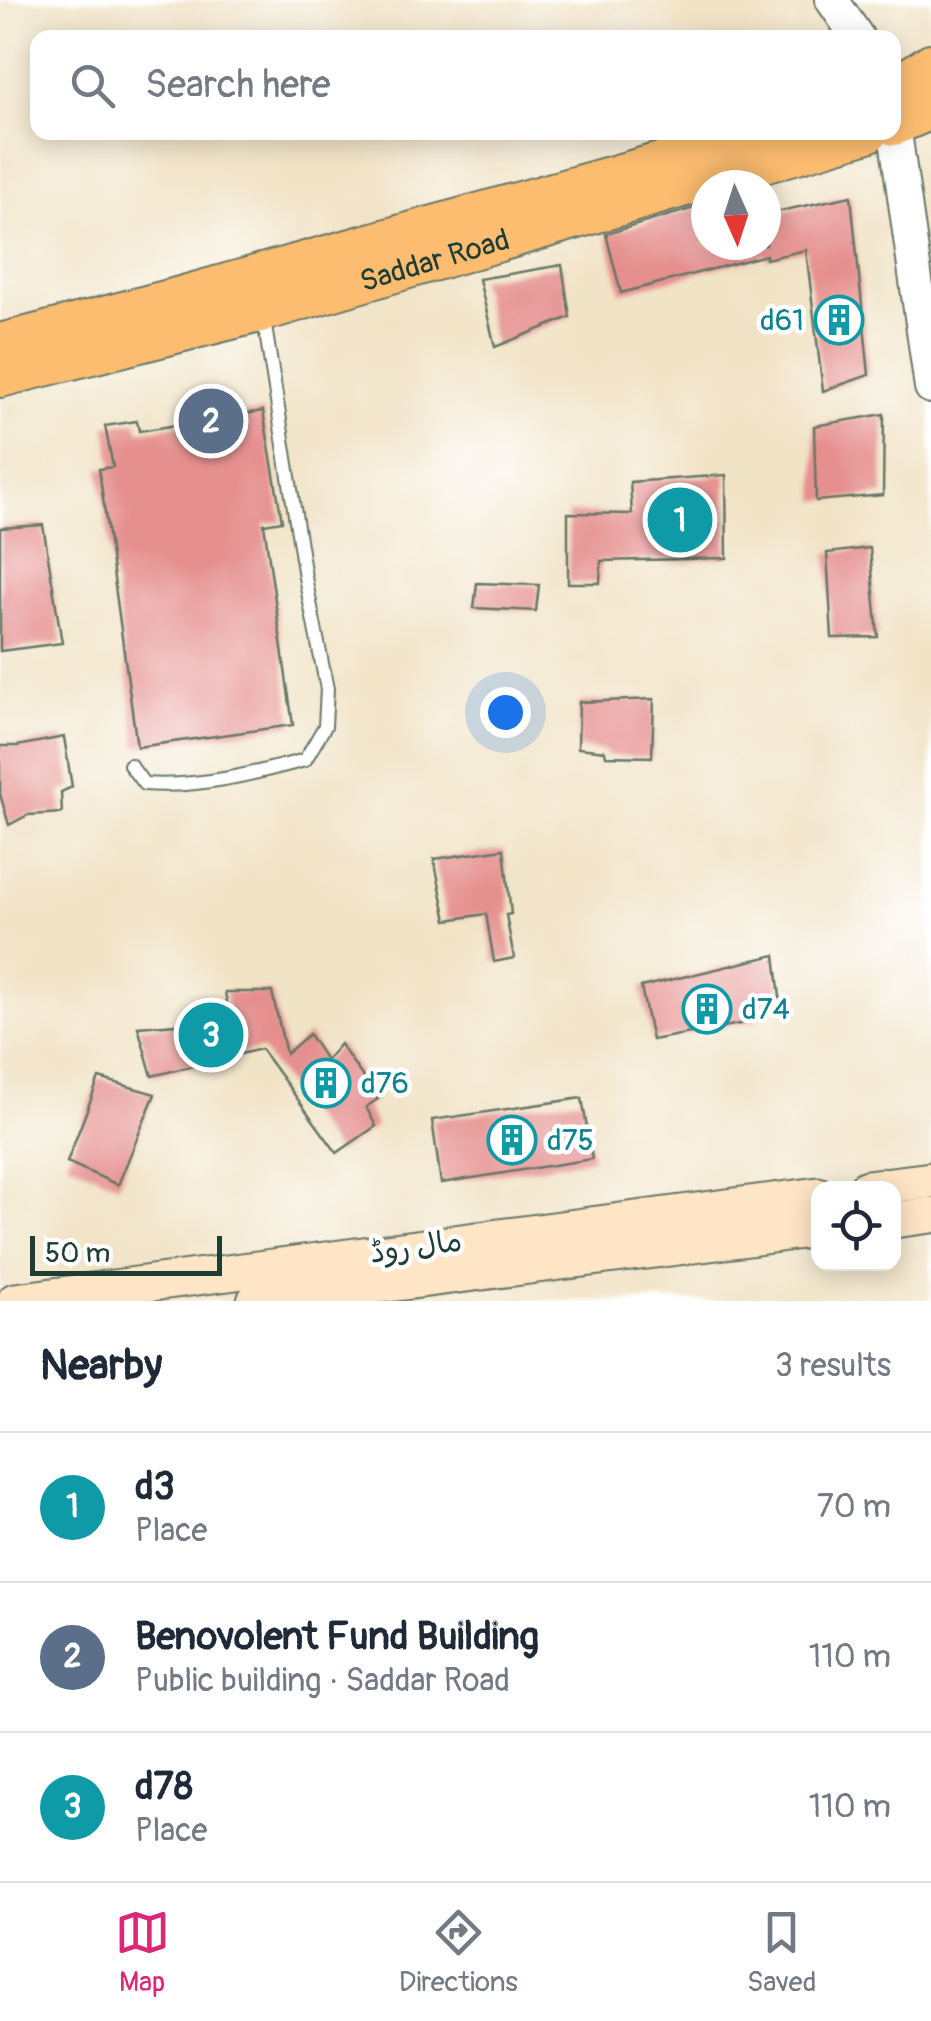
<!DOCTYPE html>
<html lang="en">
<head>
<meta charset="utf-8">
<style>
  :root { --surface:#fff; --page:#f6f6f7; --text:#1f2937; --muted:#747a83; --line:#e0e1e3; --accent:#db2777 }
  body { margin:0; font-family:Pangolin,"Playpen Sans Arabic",sans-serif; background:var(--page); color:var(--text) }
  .controls { position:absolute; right:30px; bottom:30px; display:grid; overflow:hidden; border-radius:20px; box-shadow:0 5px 25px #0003 }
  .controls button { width:90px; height:90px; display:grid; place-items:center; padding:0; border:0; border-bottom:2px solid var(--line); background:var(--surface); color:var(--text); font:50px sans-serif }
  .compass { position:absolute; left:691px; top:170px; width:90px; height:90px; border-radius:50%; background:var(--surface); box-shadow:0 5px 25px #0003; rotate:177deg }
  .scale { position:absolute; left:30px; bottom:25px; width:192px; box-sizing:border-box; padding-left:10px; border:5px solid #1f3d34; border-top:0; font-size:28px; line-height:35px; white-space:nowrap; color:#1f3d34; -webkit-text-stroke:8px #fff; paint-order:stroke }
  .you { position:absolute; left:505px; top:712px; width:35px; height:35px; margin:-25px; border:8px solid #fff; border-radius:50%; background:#1a73e8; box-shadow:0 0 0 15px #1a73e833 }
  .badge { display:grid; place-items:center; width:65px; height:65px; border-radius:50%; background:var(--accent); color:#fff; font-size:32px; font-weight:700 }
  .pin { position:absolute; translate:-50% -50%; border:5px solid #fff; box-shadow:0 2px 10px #0006 }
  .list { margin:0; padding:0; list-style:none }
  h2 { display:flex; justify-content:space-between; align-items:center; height:130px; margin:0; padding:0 40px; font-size:42px }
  h2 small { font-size:32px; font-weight:400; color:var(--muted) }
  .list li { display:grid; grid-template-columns:65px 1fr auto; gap:30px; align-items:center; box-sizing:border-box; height:150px; padding:0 40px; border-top:2px solid var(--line) }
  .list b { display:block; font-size:38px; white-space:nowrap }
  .list p { margin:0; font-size:32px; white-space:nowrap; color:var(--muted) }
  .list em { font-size:32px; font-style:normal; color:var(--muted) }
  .icon { flex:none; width:55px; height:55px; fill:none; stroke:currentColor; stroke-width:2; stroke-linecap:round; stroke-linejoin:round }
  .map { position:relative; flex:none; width:931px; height:1301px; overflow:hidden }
  .search { position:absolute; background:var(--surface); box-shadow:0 5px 25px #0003; left:30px; right:30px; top:30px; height:110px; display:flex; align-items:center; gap:25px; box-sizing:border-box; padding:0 35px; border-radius:20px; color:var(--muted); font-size:38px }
  .sheet { height:580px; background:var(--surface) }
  nav { display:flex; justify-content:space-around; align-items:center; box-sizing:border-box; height:140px; border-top:2px solid var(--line); background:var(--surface); font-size:28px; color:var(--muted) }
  nav a { display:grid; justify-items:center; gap:5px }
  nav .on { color:var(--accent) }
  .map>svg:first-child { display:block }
  .building { fill:#e5908e }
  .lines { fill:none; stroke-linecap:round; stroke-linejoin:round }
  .service-casing { stroke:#687767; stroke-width:16 }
  .tertiary-casing { stroke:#687767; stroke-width:36 }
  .secondary-casing { stroke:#687767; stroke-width:39 }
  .primary-casing { stroke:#687767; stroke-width:44 }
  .service { stroke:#fff; stroke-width:12 }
  .tertiary { stroke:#fff; stroke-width:32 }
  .secondary { stroke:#fee5c5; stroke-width:35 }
  .primary { stroke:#fcbd6f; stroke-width:40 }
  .labels { text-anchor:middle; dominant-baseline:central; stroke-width:9; stroke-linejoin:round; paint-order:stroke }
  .street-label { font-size:30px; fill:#1f3d34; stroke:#fff }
  .culture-label { font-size:30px; fill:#0d838f; stroke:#fff; text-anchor:start }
</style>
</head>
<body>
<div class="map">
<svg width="931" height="1301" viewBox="0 0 931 1301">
  <rect width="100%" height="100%" fill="#fff"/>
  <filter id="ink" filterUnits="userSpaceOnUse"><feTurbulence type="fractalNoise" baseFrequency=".01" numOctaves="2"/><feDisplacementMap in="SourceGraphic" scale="20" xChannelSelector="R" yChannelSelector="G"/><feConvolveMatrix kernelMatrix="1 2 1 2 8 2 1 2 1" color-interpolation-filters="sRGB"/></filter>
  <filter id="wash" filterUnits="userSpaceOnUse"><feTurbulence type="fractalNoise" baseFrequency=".0048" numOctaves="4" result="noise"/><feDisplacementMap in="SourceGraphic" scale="40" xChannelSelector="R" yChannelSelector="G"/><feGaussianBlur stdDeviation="2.25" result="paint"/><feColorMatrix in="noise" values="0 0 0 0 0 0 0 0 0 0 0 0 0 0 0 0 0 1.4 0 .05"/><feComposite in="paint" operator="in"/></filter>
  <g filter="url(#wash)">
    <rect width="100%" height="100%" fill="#f1e3c6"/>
    <g id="blocks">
      <g class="building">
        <path d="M851,196L869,375L823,391L806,250L766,259V255L621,293L606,234L701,206L706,224V245H766V214Z"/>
        <path d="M562,265L570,317L495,347L479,279Z"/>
        <path d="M263,411L282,521L264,524L293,725L137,747L99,469L113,467L105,426L137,421L139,431Z"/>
        <path d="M884,414L883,495L816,501L814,426Z"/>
        <path d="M726,475L727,558L601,561L600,583H568V513L632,514L630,482Z"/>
        <path d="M43,525L62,643L0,651V528Z"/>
        <path d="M870,548L878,637L832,638L827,553Z"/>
        <path d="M477,583L539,585L536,611L474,608Z"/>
        <path d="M654,699L652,757L606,756L605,751L578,748L579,702Z"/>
        <path d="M64,737L72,787L61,792L62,813L28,815L9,825L0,794V746H17Z"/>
        <path d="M504,849L511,914L506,915L514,958L494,962L486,914L447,920L434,859Z"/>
        <path d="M775,955L780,997L756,1021L652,1040L641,987Z"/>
        <path d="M225,992H272L286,1054L309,1034L326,1060L340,1044L378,1099L366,1107L376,1126L337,1153L261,1049L152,1076L138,1027L230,1020Z"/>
        <path d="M99,1078L155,1094L118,1185L67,1162Z"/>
        <path d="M582,1098L592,1159L441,1183L432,1120Z"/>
      </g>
    </g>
  </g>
  <g filter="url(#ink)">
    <use href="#blocks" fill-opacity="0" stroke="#687767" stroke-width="2.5"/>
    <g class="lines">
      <g class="service-casing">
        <path id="service" d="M130,765L144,784C199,788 253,774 305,760L325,726L327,689L305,577L263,314"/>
      </g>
      <g class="tertiary-casing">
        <g id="tertiary">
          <path d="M832,0L858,38"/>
          <path d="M894,101V125L931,387"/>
        </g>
      </g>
      <g class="secondary-casing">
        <g id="secondary">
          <path d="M867,1188L931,1180"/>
          <path d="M894,1220L931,1215"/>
          <path d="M15,1301L818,1195"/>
          <path d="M255,1301L818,1229"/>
        </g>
      </g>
      <g class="primary-casing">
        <g id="primary">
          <path d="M894,88L931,64"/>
          <path d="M894,125L931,109"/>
          <path d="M0,344L173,299L771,132"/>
          <path id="s1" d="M0,377L263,311L868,132"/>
        </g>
      </g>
      <use href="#service" class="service"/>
      <use href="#tertiary" class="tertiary"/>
      <use href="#secondary" class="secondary"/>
      <use href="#primary" class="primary"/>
    </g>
  </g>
  <defs>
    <g id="building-ring" transform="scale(2.5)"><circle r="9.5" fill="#fff" stroke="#0f9aa8" stroke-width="1.5"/><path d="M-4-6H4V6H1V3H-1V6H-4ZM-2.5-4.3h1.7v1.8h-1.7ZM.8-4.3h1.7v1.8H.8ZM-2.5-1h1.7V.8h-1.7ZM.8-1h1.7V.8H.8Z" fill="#0f9aa8"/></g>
  </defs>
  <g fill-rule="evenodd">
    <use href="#building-ring" x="839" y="320"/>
    <use href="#building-ring" x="707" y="1009"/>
    <use href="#building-ring" x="326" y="1083"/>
    <use href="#building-ring" x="512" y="1140"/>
  </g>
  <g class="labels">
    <g class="street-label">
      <text stroke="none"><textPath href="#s1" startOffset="450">Saddar Road</textPath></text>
      <text transform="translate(416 1247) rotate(-8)">مال روڈ</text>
    </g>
    <g class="culture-label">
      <text x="804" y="320" text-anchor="end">d61</text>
      <text x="742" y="1009">d74</text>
      <text x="361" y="1083">d76</text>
      <text x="547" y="1140">d75</text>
    </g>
  </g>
</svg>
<div class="controls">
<button><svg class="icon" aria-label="locate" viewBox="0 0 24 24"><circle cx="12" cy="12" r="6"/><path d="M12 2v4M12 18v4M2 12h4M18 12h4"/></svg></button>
</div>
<svg class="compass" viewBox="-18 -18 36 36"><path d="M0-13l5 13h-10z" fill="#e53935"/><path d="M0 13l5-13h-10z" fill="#747a83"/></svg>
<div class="scale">50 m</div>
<div class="you"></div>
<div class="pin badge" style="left:680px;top:520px;background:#0f9aa8">1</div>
<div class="pin badge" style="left:211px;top:421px;background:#5c6f8a">2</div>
<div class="pin badge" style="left:211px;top:1035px;background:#0f9aa8">3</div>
<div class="search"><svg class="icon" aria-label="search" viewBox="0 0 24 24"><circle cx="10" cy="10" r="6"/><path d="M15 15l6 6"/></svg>Search here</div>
</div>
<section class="sheet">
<h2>Nearby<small>3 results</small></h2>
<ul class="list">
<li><span class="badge" style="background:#0f9aa8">1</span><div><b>d3</b><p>Place</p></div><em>70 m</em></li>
<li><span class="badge" style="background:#5c6f8a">2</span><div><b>Benovolent Fund Building</b><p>Public building · Saddar Road</p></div><em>110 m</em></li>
<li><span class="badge" style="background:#0f9aa8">3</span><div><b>d78</b><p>Place</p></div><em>110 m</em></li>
</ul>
</section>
<nav>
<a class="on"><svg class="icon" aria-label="map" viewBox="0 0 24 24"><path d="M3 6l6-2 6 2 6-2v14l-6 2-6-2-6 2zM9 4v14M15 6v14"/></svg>Map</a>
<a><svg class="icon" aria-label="directions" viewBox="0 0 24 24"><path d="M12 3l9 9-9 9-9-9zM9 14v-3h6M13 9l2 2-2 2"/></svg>Directions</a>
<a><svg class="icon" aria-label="saved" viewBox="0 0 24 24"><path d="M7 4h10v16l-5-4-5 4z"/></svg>Saved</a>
</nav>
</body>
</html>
